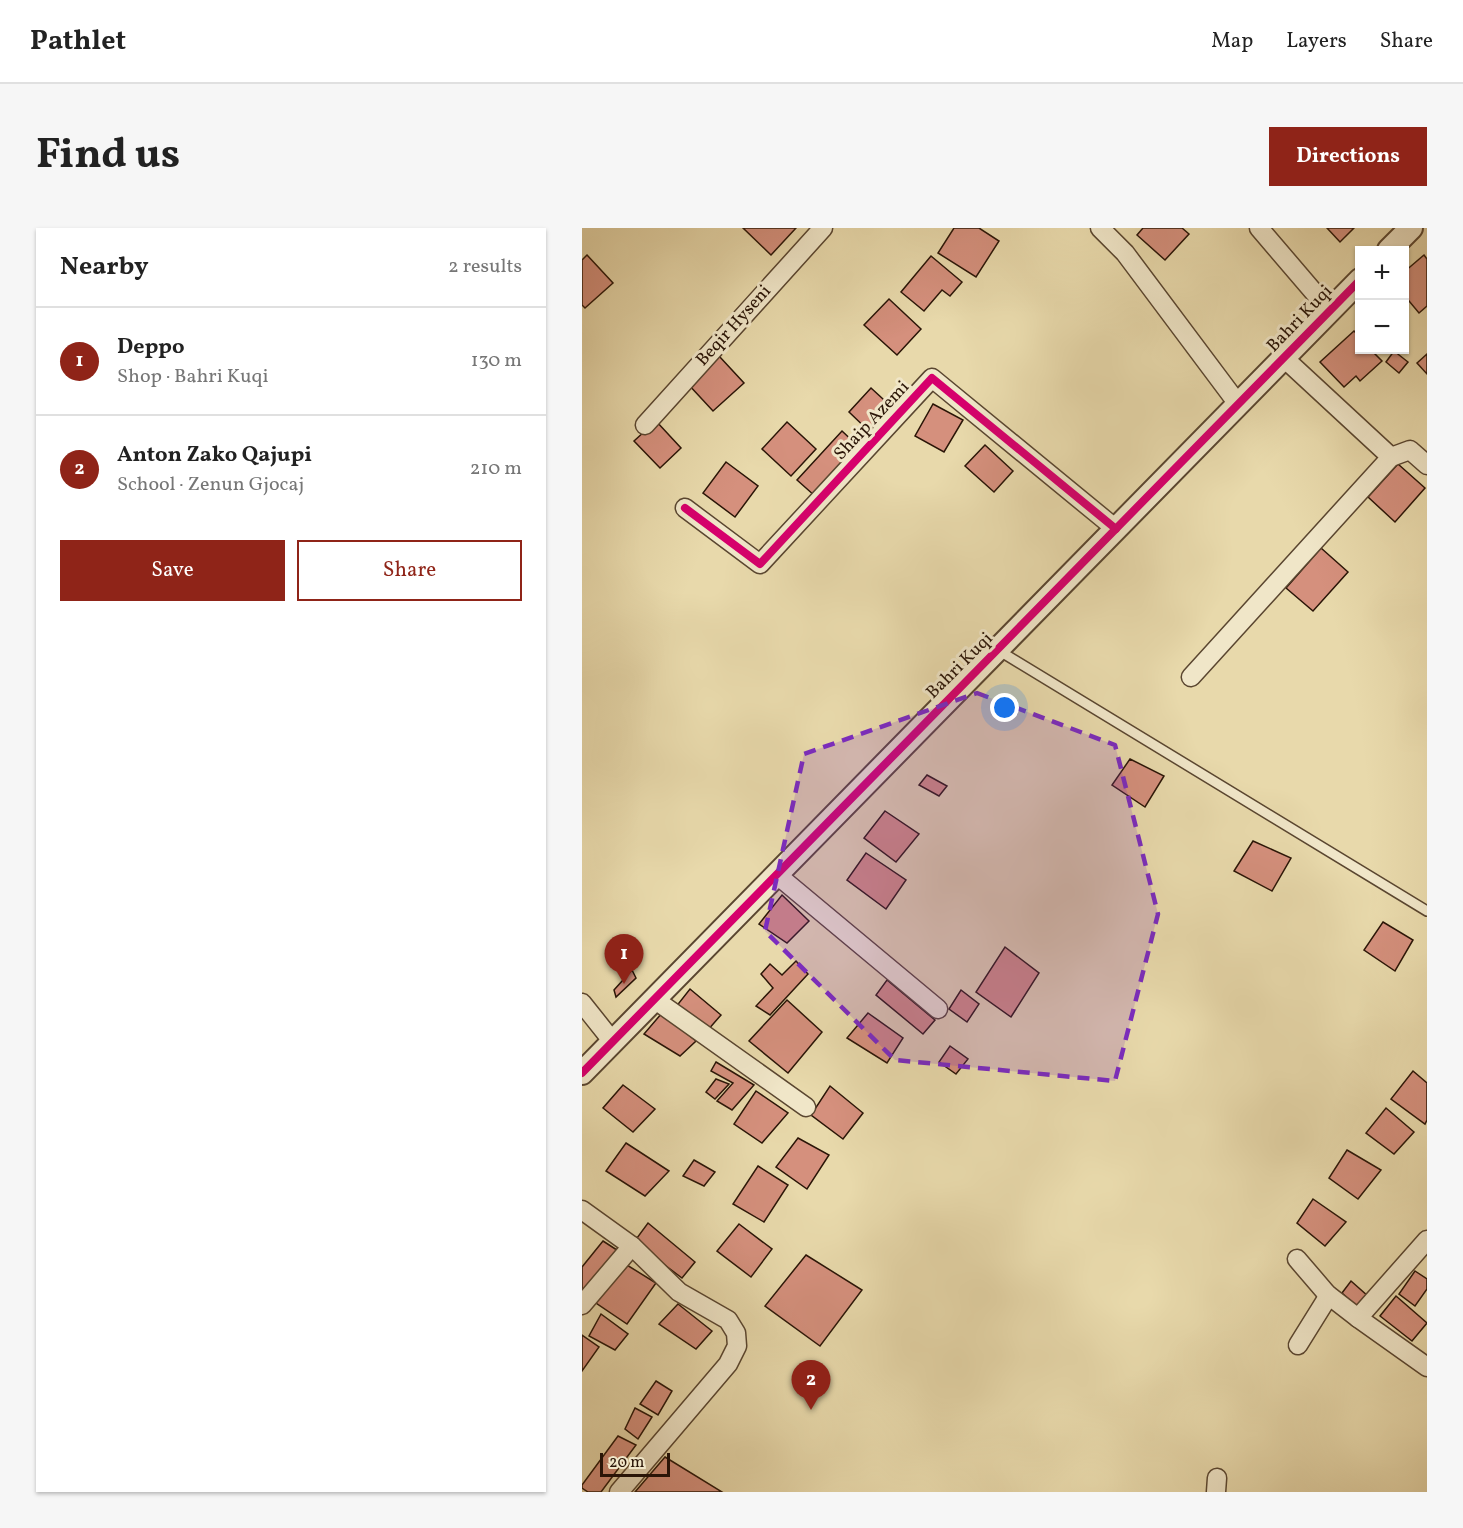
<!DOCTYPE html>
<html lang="en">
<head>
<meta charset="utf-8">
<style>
  :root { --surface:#fff; --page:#f6f6f6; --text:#222; --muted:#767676; --line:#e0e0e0; --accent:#8f2418 }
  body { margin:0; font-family:Vollkorn,serif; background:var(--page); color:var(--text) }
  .controls { position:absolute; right:18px; top:18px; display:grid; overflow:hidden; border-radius:0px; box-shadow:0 2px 4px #0004 }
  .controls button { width:54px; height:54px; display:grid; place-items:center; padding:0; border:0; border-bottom:2px solid var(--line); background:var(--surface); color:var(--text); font:30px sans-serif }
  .scale { position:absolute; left:18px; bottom:15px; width:70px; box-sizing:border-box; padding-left:6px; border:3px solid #2a1507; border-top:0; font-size:16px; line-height:21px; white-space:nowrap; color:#2a1507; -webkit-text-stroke:4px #f0e6c8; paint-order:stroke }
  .you { position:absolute; left:423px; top:480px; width:21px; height:21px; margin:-15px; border:4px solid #fff; border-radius:50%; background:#1a73e8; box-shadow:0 0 0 9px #1a73e833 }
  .badge { display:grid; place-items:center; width:39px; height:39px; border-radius:50%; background:var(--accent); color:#fff; font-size:20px; font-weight:700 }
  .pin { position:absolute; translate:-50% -50px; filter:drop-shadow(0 2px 3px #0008) }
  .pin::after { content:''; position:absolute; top:32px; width:21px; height:18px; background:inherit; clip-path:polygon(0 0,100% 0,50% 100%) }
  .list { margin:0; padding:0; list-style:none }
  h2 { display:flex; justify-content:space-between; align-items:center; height:78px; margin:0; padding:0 24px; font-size:26px }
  h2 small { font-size:20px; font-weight:400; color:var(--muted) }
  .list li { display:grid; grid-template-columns:39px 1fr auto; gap:18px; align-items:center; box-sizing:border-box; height:108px; padding:0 24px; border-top:2px solid var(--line) }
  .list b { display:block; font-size:22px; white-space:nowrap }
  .list p { margin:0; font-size:20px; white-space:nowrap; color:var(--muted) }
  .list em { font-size:20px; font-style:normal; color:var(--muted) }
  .actions { display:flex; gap:12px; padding:18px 24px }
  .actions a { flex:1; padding:14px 0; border:2px solid var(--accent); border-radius:0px; text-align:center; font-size:21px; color:var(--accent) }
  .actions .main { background:var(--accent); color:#fff }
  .map { position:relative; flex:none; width:845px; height:1264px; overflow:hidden; border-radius:0px }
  header { display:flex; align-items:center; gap:36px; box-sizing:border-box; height:84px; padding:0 30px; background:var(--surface); border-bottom:2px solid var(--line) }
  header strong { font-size:28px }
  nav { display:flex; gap:33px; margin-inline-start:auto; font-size:21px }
  .intro { display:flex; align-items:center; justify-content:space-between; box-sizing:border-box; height:144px; padding:0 36px }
  h1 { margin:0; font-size:42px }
  .button { padding:15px 27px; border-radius:0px; background:var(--accent); color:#fff; font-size:21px; font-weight:700 }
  main { display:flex; gap:36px; padding:0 36px }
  aside { flex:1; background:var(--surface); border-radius:0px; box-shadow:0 2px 4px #0004 }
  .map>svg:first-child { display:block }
  .building { fill:#d5907d; stroke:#2a1507; stroke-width:1.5 }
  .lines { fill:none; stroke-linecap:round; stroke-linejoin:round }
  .service-casing { stroke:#5a4630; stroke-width:12 }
  .minor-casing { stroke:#5a4630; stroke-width:21 }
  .tertiary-casing { stroke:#5a4630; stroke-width:26 }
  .service { stroke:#f0e6c8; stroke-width:9 }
  .minor { stroke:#f0e6c8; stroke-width:18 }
  .tertiary { stroke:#f0e6c8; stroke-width:22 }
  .cycleway-casing { stroke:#f0e6c8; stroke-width:11 }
  .cycleway { stroke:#d6006c; stroke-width:8 }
  .marked { fill:#7b2cbf; fill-opacity:0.2; stroke:#7b2cbf; stroke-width:4.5; stroke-dasharray:12 8; stroke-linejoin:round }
  .labels { text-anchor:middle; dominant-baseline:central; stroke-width:6; stroke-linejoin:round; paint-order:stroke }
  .street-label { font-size:18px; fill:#2a1507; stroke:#f0e6c8 }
</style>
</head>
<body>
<header>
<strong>Pathlet</strong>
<nav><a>Map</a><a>Layers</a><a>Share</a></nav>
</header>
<div class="intro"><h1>Find us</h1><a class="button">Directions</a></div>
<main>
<aside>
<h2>Nearby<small>2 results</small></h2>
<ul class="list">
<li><span class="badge">1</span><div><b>Deppo</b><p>Shop · Bahri Kuqi</p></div><em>130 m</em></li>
<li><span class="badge">2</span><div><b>Anton Zako Qajupi</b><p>School · Zenun Gjocaj</p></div><em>210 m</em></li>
</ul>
<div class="actions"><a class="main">Save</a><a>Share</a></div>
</aside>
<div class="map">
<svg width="845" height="1264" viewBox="0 0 845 1264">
  <rect width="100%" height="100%" fill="#e8d9ab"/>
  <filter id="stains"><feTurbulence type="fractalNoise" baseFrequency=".00333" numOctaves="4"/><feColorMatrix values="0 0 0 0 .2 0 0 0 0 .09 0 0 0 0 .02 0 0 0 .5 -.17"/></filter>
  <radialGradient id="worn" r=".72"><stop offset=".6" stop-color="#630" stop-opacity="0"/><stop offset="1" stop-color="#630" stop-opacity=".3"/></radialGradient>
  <g class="building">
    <path d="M161,0H214L189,27Z"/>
    <path d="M372,0H397L417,13L394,49L356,25Z"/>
    <path d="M561,0H600L607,6L583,32L555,7Z"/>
    <path d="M745,0H772L758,14Z"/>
    <path d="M5,27L31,55L3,80L0,77V32Z"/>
    <path d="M842,27L845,31V78L837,85L822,67V44Z"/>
    <path d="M349,28L380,54L368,68L360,62L342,83L319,64Z"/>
    <path d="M307,71L339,101L315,127L282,97Z"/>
    <path d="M772,103L778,109V122H789L800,133L778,153L774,148L762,159L738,134Z"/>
    <path d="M812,123L826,134L817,145L804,134Z"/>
    <path d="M845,126V146L835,135Z"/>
    <path d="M137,128L162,155L131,183L106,156Z"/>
    <path d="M289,160L313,182L290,206L267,184Z"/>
    <path d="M351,176L381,192L362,224L333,208Z"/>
    <path d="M74,193L99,220L78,240L52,213Z"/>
    <path d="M205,194L234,221L209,248L180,221Z"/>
    <path d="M260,203L278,220L233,268L215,252Z"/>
    <path d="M403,217L431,243L412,264L383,238Z"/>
    <path d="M144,234L176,258L153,289L121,265Z"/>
    <path d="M816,236L843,260L813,294L786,269Z"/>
    <path d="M739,320L766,344L731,383L704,360Z"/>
    <path d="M548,531L582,548L563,579L530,557Z"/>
    <path d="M345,547L365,558L357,568L337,557Z"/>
    <path d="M303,583L337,606L314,634L282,610Z"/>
    <path d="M671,613L709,630L690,663L652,643Z"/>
    <path d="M284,625L324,652L304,681L265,652Z"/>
    <path d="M200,667L227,693L205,715L177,696Z"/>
    <path d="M801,694L831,712L813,743L782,722Z"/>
    <path d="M423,719L457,745L429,789L394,764Z"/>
    <path d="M214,733L226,746L188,787L174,778L191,760L179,746L188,736L200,747Z"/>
    <path d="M50,742L54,750L34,769L32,762Z"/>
    <path d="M305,752L353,792L341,806L294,767Z"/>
    <path d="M108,761L139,787L125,803L93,780Z"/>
    <path d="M379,762L397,776L385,794L367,781Z"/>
    <path d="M205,772L240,804L206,845L167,813Z"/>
    <path d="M80,785L114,813L98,828L62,806Z"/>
    <path d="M286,785L321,810L305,835L265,810Z"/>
    <path d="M368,818L386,831L374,846L357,834Z"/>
    <path d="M134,834L172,857L150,882L135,873L151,855L129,843Z"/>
    <path d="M831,843L845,855V892L843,896L809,871Z"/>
    <path d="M134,851L147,856L133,871L124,864Z"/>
    <path d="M41,857L73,881L51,904L21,880Z"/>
    <path d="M248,858L281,885L261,911L229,887Z"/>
    <path d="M174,863L206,885L180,915L152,896Z"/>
    <path d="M804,880L832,904L812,926L784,905Z"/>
    <path d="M216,910L247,927L225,961L194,939Z"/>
    <path d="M44,915L87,943L63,968L24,943Z"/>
    <path d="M765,922L799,942L776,971L747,950Z"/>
    <path d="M112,932L133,944L122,958L101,948Z"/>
    <path d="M176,938L206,957L182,994L151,976Z"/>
    <path d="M731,971L764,994L743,1018L715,995Z"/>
    <path d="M66,995L113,1034L100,1050L52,1014Z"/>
    <path d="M157,996L190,1021L169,1049L135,1023Z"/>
    <path d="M21,1013L38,1024L0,1067V1039Z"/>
    <path d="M224,1027L280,1062L238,1118L183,1078Z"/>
    <path d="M40,1034L74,1055L45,1096L11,1073Z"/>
    <path d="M833,1043L845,1051V1061L833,1078L817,1066Z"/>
    <path d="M769,1053L787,1069L775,1079L760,1065Z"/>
    <path d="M814,1068L845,1095L830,1113L798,1088Z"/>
    <path d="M96,1076L130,1103L114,1121L77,1096Z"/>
    <path d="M19,1086L46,1106L33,1122L7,1108Z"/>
    <path d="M0,1107L17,1119L0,1143Z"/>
    <path d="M74,1153L90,1163L76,1187L58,1176Z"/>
    <path d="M53,1180L70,1189L56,1211L43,1201Z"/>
    <path d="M36,1208L54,1217L19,1264H6L0,1260V1257Z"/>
    <path d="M83,1229L140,1264H53Z"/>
  </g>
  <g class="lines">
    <g class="service-casing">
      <path id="service" d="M416,422L845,683"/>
    </g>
    <g class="minor-casing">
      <g id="minor">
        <path d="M518,0L543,25L656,176"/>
        <path d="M677,0L748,83"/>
        <path d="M63,197L241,0"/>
        <path d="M809,229L828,222L845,237"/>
        <path d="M103,280L178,336L350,150L534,301"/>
        <path d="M609,449L809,229L702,130"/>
        <path d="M194,646L356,781"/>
        <path d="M72,771L224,879"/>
        <path d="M0,775L31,814"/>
        <path d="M0,982L50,1018L97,1064L146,1092L154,1105L155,1118L146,1136L37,1264"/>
        <path d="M715,1031L745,1066L776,1090L845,1139"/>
        <path d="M0,1077L50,1018"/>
        <path d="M776,1090L845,1012"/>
        <path d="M716,1117L744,1072L745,1066"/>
        <path d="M634,1264L635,1250"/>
      </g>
    </g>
    <g class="tertiary-casing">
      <g id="tertiary">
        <path d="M807,22L829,0"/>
        <path d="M0,845L778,52"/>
      </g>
    </g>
    <use href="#service" class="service"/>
    <use href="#minor" class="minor"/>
    <use href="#tertiary" class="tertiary"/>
    <g class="cycleway-casing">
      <g id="cycleway">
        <path d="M103,280L178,336L350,150L534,301"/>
        <path d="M0,845L778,52"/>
      </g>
    </g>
    <use href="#cycleway" class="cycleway"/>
  </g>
  <path class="marked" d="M395,465L533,517L576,686L533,853L313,832L183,703L222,526Z"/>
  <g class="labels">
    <g class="street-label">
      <text transform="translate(718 91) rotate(-46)">Bahri Kuqi</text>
      <text transform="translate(152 98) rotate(-48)">Beqir Hyseni</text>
      <text transform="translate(290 193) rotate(-47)">Shaip Azemi</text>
      <text transform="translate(378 438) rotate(-45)">Bahri Kuqi</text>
    </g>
  </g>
  <rect width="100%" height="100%" filter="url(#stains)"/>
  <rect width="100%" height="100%" fill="url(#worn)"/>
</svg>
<div class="controls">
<button>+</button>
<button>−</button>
</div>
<div class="scale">20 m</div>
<div class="you"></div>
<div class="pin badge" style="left:42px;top:756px">1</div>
<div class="pin badge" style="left:229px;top:1182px">2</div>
</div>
</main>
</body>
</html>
